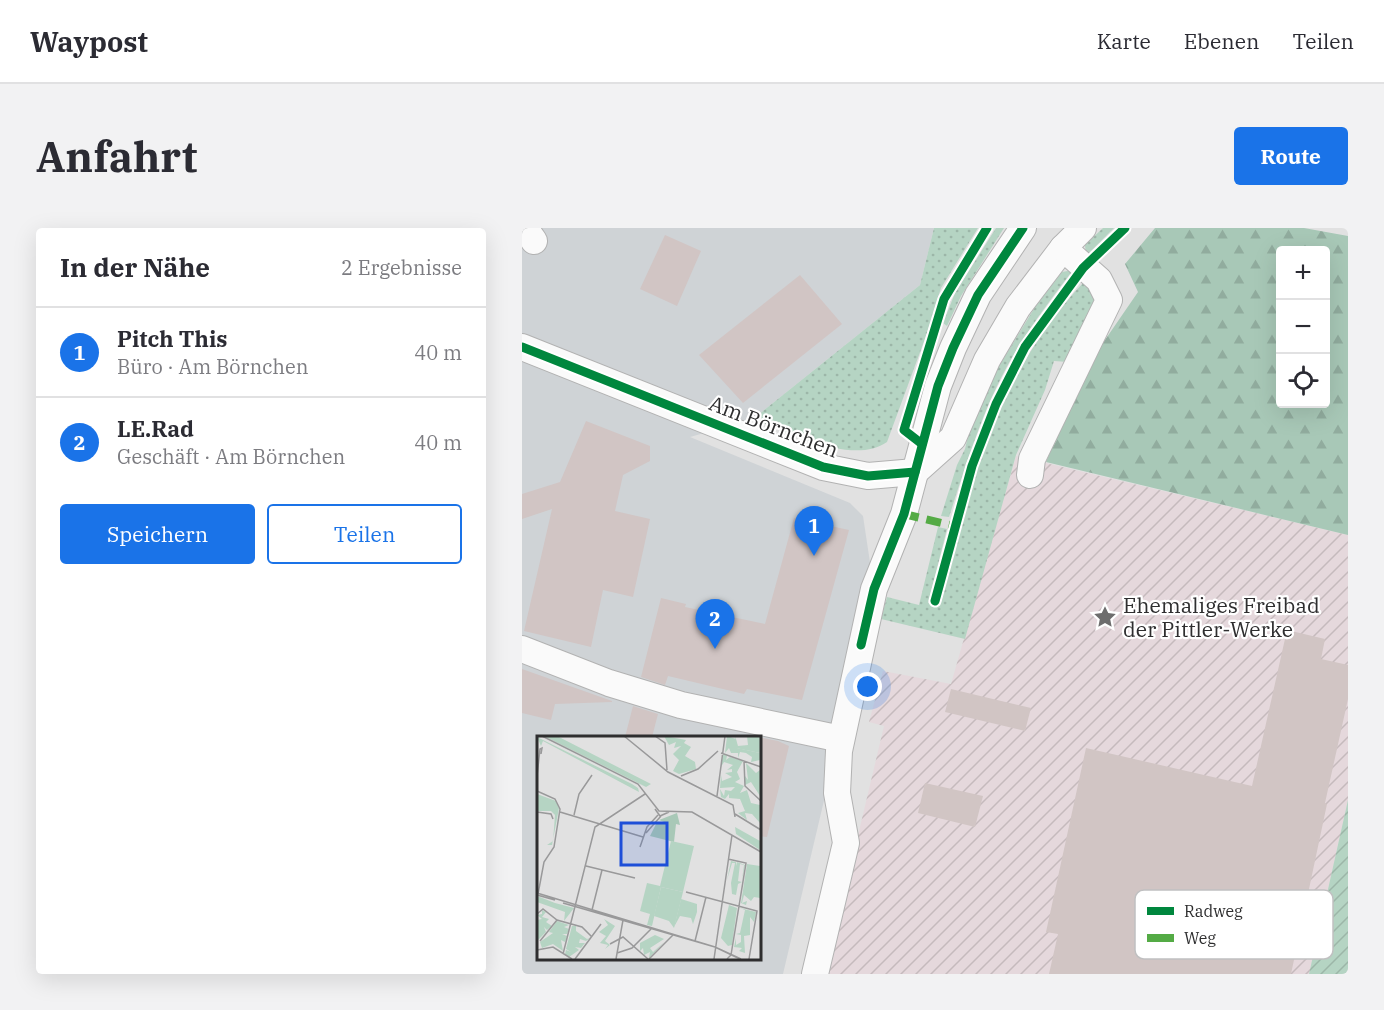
<!DOCTYPE html>
<html lang="de">
<head>
<meta charset="utf-8">
<style>
  :root { --surface:#fff; --page:#f2f2f3; --text:#2b2b33; --muted:#7c7c81; --line:#e1e1e2; --accent:#1a73e8 }
  body { margin:0; font-family:"IBM Plex Serif",serif; background:var(--page); color:var(--text) }
  .controls { position:absolute; right:18px; top:18px; display:grid; overflow:hidden; border-radius:6px; box-shadow:0 6px 24px #0002 }
  .controls button { width:54px; height:54px; display:grid; place-items:center; padding:0; border:0; border-bottom:2px solid var(--line); background:var(--surface); color:var(--text); font:30px sans-serif }
  .you { position:absolute; left:346px; top:459px; width:21px; height:21px; margin:-15px; border:4px solid #fff; border-radius:50%; background:#1a73e8; box-shadow:0 0 0 9px #1a73e833 }
  .badge { display:grid; place-items:center; width:39px; height:39px; border-radius:50%; background:var(--accent); color:#fff; font-size:20px; font-weight:700 }
  .pin { position:absolute; translate:-50% -50px; filter:drop-shadow(0 2px 3px #0008) }
  .pin::after { content:''; position:absolute; top:32px; width:21px; height:18px; background:inherit; clip-path:polygon(0 0,100% 0,50% 100%) }
  .list { margin:0; padding:0; list-style:none }
  h2 { display:flex; justify-content:space-between; align-items:center; height:78px; margin:0; padding:0 24px; font-size:26px }
  h2 small { font-size:20px; font-weight:400; color:var(--muted) }
  .list li { display:grid; grid-template-columns:39px 1fr auto; gap:18px; align-items:center; box-sizing:border-box; height:90px; padding:0 24px; border-top:2px solid var(--line) }
  .list b { display:block; font-size:22px; white-space:nowrap }
  .list p { margin:0; font-size:20px; white-space:nowrap; color:var(--muted) }
  .list em { font-size:20px; font-style:normal; color:var(--muted) }
  .actions { display:flex; gap:12px; padding:18px 24px }
  .actions a { flex:1; padding:14px 0; border:2px solid var(--accent); border-radius:6px; text-align:center; font-size:21px; color:var(--accent) }
  .actions .main { background:var(--accent); color:#fff }
  .icon { flex:none; width:33px; height:33px; fill:none; stroke:currentColor; stroke-width:2; stroke-linecap:round; stroke-linejoin:round }
  .map { position:relative; flex:none; width:826px; height:746px; overflow:hidden; border-radius:6px }
  header { display:flex; align-items:center; gap:36px; box-sizing:border-box; height:84px; padding:0 30px; background:var(--surface); border-bottom:2px solid var(--line) }
  header strong { font-size:28px }
  nav { display:flex; gap:33px; margin-inline-start:auto; font-size:21px }
  .intro { display:flex; align-items:center; justify-content:space-between; box-sizing:border-box; height:144px; padding:0 36px }
  h1 { margin:0; font-size:42px }
  .button { padding:15px 27px; border-radius:6px; background:var(--accent); color:#fff; font-size:21px; font-weight:700 }
  main { display:flex; gap:36px; padding:0 36px }
  aside { flex:1; background:var(--surface); border-radius:6px; box-shadow:0 6px 24px #0002 }
  .map>svg:first-child { display:block }
  .built { fill:#cfd3d6; fill-rule:evenodd }
  .industrial { fill:url(#industrial-furrows) }
  .grass { fill:url(#grass-dots) }
  .forest { fill:url(#forest-firs); fill-rule:evenodd }
  .garden { fill:url(#garden-furrows) }
  .building { fill:#d1c5c4 }
  .lines { fill:none; stroke-linecap:round; stroke-linejoin:round }
  .minor-casing { stroke:#b2b2b2; stroke-width:28 }
  .minor { stroke:#fafafa; stroke-width:26 }
  .quiet { stroke:#54ab45; stroke-width:8; stroke-dasharray:15 8; stroke-linecap:butt }
  .cycleway-casing { stroke:#fff; stroke-width:13 }
  .cycleway { stroke:#00873e; stroke-width:9 }
  .labels { text-anchor:middle; dominant-baseline:central; stroke-width:4.5; stroke-linejoin:round; paint-order:stroke }
  .street-label { font-size:21px; fill:#2e2e2f; stroke:#fff }
  .poi-label { font-size:21px; fill:#2e2e2f; stroke:#fff; text-anchor:start }
  .inset-road { fill:none; stroke:#99999a; stroke-width:1.5 }
  .view { fill:#1d4ed8; fill-opacity:0.15; stroke:#1d4ed8; stroke-width:3 }
  .inset-edge { fill:none; stroke:#2e2e2f; stroke-width:3 }
  .key { fill:#fff; stroke:#c0c0c1; stroke-width:1.5 }
  .key-label { font-size:16px; fill:#2e2e2f }
</style>
</head>
<body>
<header>
<strong>Waypost</strong>
<nav><a>Karte</a><a>Ebenen</a><a>Teilen</a></nav>
</header>
<div class="intro"><h1>Anfahrt</h1><a class="button">Route</a></div>
<main>
<aside>
<h2>In der Nähe<small>2 Ergebnisse</small></h2>
<ul class="list">
<li><span class="badge">1</span><div><b>Pitch This</b><p>Büro · Am Börnchen</p></div><em>40 m</em></li>
<li><span class="badge">2</span><div><b>LE.Rad</b><p>Geschäft · Am Börnchen</p></div><em>40 m</em></li>
</ul>
<div class="actions"><a class="main">Speichern</a><a>Teilen</a></div>
</aside>
<div class="map">
<svg width="826" height="746" viewBox="0 0 826 746">
  <defs>
    <pattern id="industrial-furrows" width="10" height="10" patternUnits="userSpaceOnUse" patternTransform="scale(1.5)"><rect width="10" height="10" fill="#e5d8dc"/><path d="M-1 1l2-2M0 10L10 0M9 11l2-2" fill="none" stroke="#c5babd"/></pattern>
    <pattern id="grass-dots" width="8" height="8" patternUnits="userSpaceOnUse" patternTransform="scale(1.5)"><rect width="8" height="8" fill="#b5d4c3"/><path d="M2 2h.1M6 6h.1" fill="none" stroke="#9cb6a8" stroke-width="1.8" stroke-linecap="round"/></pattern>
    <pattern id="forest-firs" width="22" height="20" patternUnits="userSpaceOnUse" patternTransform="scale(1.5)"><rect width="22" height="20" fill="#a8c8b7"/><path d="M5 1l3.5 6h-7zM16 11l3.5 6h-7z" fill="#91ac9e"/></pattern>
    <pattern id="garden-furrows" width="10" height="10" patternUnits="userSpaceOnUse" patternTransform="scale(1.5)"><rect width="10" height="10" fill="#b5d4c3"/><path d="M-1 1l2-2M0 10L10 0M9 11l2-2" fill="none" stroke="#9cb6a8"/></pattern>
  </defs>
  <rect width="100%" height="100%" fill="#e1e1e1"/>
  <path class="built" d="M0,0H412L398,57L231,191L168,209L328,275L341,288L352,361L261,746H0ZM16,509H237V730H16Z"/>
  <path class="industrial" d="M494,228L826,307V572L787,746H303L362,498L347,494L361,443L429,456Z"/>
  <g class="grass">
    <path d="M412,0H456L419,60L404,108L365,214C331,238 267,204 231,191L398,57Z"/>
    <path d="M474,0H482L439,68L425,98L421,95L433,65Z"/>
    <path d="M581,0H592L564,28L563,17Z"/>
    <path d="M551,42C532,67 513,92 497,118C464,170 446,231 427,289L419,288L435,237L443,221L447,204L474,143L513,79L540,44Z"/>
    <path d="M562,54L568,60L573,71L546,134L532,133L523,162L494,227L443,411L359,391L365,369L397,377L416,299L425,301L406,375L418,378C431,332 441,285 455,240C477,173 513,105 562,54Z"/>
  </g>
  <path class="forest" d="M633,0H782L826,8V307L524,234L563,141L616,64L603,36ZM758,22H804V176H758Z"/>
  <path class="garden" d="M826,572V746H787Z"/>
  <g class="building">
    <path d="M143,7L179,23L155,78L118,61Z"/>
    <path d="M278,47L320,96L221,175L177,127Z"/>
    <path d="M64,193L128,218V233L101,247L93,283L128,291L111,369L81,362L69,419L2,403L30,281L0,291V266L38,254Z"/>
    <path d="M272,290L327,302L280,472L225,461L222,466L146,448L143,457L119,449L139,370L164,376L163,379L243,396Z"/>
    <path d="M765,402L803,411L799,431L826,437V471L803,575L805,576L769,746H527L536,706L524,704L564,520L730,558Z"/>
    <path d="M0,441L90,473V474L33,476L29,492L0,485Z"/>
    <path d="M429,461L509,480L503,503L423,484Z"/>
    <path d="M111,478L136,486L130,509H103Z"/>
    <path d="M237,509L256,513L267,518L245,609L237,608Z"/>
    <path d="M403,555L461,568L453,599L396,585Z"/>
  </g>
  <g class="lines">
    <g class="minor-casing">
      <g id="minor">
        <path d="M3,0L12,13"/>
        <path d="M0,119L301,239L346,248L393,244"/>
        <path d="M393,244L431,210L465,132L496,79L541,20L561,0"/>
        <path d="M508,247L510,231L587,72L577,52L541,20"/>
        <path d="M0,421L87,455L159,477L319,511"/>
        <path d="M293,746L324,615L315,565L317,523L352,361L382,286L416,158L431,120L456,67L501,0"/>
      </g>
    </g>
    <use href="#minor" class="minor"/>
    <path class="quiet" d="M382,286L432,298"/>
    <g class="cycleway-casing">
      <g id="cycleway">
        <path d="M0,119L301,239L346,248L393,244"/>
        <path d="M400,216L382,202L422,71L465,0"/>
        <path d="M413,373L450,238L474,176L503,119L561,40L603,0"/>
        <path d="M339,417L352,361L382,286L416,158L431,120L456,67L501,0"/>
      </g>
    </g>
    <use href="#cycleway" class="cycleway"/>
  </g>
  <defs>
    <g id="sight-bare" transform="scale(1.8)"><path d="M0-6L1.8-2.2L6-1.7L2.9 1.2L3.7 5.4L0 3.3L-3.7 5.4L-2.9 1.2L-6-1.7L-1.8-2.2Z" fill="#6d6d6d" stroke="#fff" stroke-width="2.5" paint-order="stroke"/></g>
  </defs>
  <g fill-rule="evenodd">
    <use href="#sight-bare" x="583" y="389"/>
  </g>
  <g class="labels">
    <g class="street-label">
      <text transform="translate(252 198) rotate(21)">Am Börnchen</text>
    </g>
    <g class="poi-label">
      <text x="601" y="377">Ehemaliges Freibad<tspan x="601" dy="24">der Pittler-Werke</tspan></text>
    </g>
  </g>
  <g transform="translate(15 508)">
    <rect width="224" height="224" fill="#e1e1e1"/>
    <path d="M7,0H20L114,48L109,51ZM198,0L201,10L211,9L210,0H223V17L199,12ZM0,1L95,48L101,52L102,56L6,5L4,10ZM0,58L19,65L22,72L15,109H10L16,105L18,79L14,75H0ZM198,91L223,105V114L199,98ZM194,125L199,126L200,130V126L208,129L205,144L207,129L203,128L201,145L205,146L201,148L199,159L195,158L194,147L198,127H195L190,144ZM0,160L18,167L37,172L27,185L28,176L0,166ZM144,163L160,168V176L156,188L154,182L143,180L137,191ZM192,169L200,172L195,209L191,210L184,202ZM203,172L219,176L217,186L213,181V199L207,200L208,217L202,215L205,212L197,211L199,202V209L204,206V199L199,198L203,197L208,174ZM67,183L78,190L68,205L73,209L68,213L71,209L63,207L69,200L62,196L71,189ZM118,199L127,203L113,212L116,216L127,206L112,222L113,216L107,219L106,212L103,215V207Z" fill="#b5d4c3"/>
    <path d="M140,77L143,89L139,88L137,106L113,100L120,86H127L122,84Z" fill="#a8c8b7"/>
    <path d="M124,151L146,156L137,192L132,185L117,180Z" fill="#b5d4c3"/>
    <path d="M127,0L149,4L147,7L154,11L148,20L158,26L159,33L142,38L136,35L142,24L136,18L144,10L137,12L139,6L132,9ZM190,0L199,3L200,12L223,17V30V24L214,26L215,21L209,17L203,16L201,22V17H194L192,12L188,17ZM186,18L190,20L189,24L193,21L206,25L200,36L203,43L198,46L207,50L203,57L210,54L214,67L223,69V87L215,78L208,77L210,84L201,77L208,75L203,63L192,62V58L188,63L184,61L183,53L187,60L188,54L194,55L198,51L183,52L184,39L185,45L195,41L188,37L195,36V33L190,34L196,29L187,26L184,31ZM209,27L219,37L223,34V60L214,46L208,49V40L211,44ZM134,105L157,110L146,156L124,151L115,190L110,189L113,178L103,175L110,147L123,150ZM210,128L223,130V162L217,161L214,165L207,159L205,167L210,165L209,169L204,167ZM5,174L9,176L5,181L12,183L9,186L15,190L10,194L7,191L9,196L1,204L0,184L5,183L0,179L5,178ZM20,185L32,189L27,191L32,193L30,198H25L30,200L28,206L24,204L26,215L16,208L5,212L3,206L16,197L12,196ZM35,190H39V195L50,203L53,202L49,205L43,203L42,207H48L44,212L38,211L42,214L32,221L28,218L29,214L34,216L29,213Z" fill="#b5d4c3"/>
    <path class="inset-road" d="M5,0L101,48L122,75L155,76L224,116M87,0L131,36L196,69L198,81M118,0L128,7L130,34M184,17L224,31M207,25L208,50L224,65M0,40L3,13L5,12L4,18M144,40L161,33L181,15M0,55L18,63L23,73L17,111L7,126L1,158M180,60L188,0M118,73L123,80L132,76M0,76L14,78L16,83M23,76L106,101M198,78L224,94M37,79L42,58L55,39M109,97L124,80M103,111L110,91L121,79M49,130L98,142M149,156L220,175L212,223M0,157L178,211M0,159L18,164M26,167L178,211L204,223M55,174L65,134M0,178L6,173L20,184L45,191L55,201M3,205L20,184M158,205L169,161M73,208L86,201L111,223M178,211L203,223M0,214L16,211L35,223M80,217L95,212L115,192M26,218L58,91L108,58M38,223L64,188M79,223L86,184M112,223L136,199M177,223L195,99M190,223L194,219L209,127L191,123"/>
    <path class="view" d="M84,87H130V129H84Z"/>
    <rect width="224" height="224" class="inset-edge"/>
  </g>
  <rect x="613" y="662" width="198" height="69" rx="9" class="key"/>
  <rect x="625" y="679" width="27" height="8" fill="#00873e"/>
  <rect x="625" y="706" width="27" height="8" fill="#54ab45"/>
  <g class="key-label">
    <text x="662" y="689">Radweg</text>
    <text x="662" y="716">Weg</text>
  </g>
</svg>
<div class="controls">
<button>+</button>
<button>−</button>
<button><svg class="icon" aria-label="locate" viewBox="0 0 24 24"><circle cx="12" cy="12" r="6"/><path d="M12 2v4M12 18v4M2 12h4M18 12h4"/></svg></button>
</div>
<div class="you"></div>
<div class="pin badge" style="left:292px;top:328px">1</div>
<div class="pin badge" style="left:193px;top:421px">2</div>
</div>
</main>
</body>
</html>
